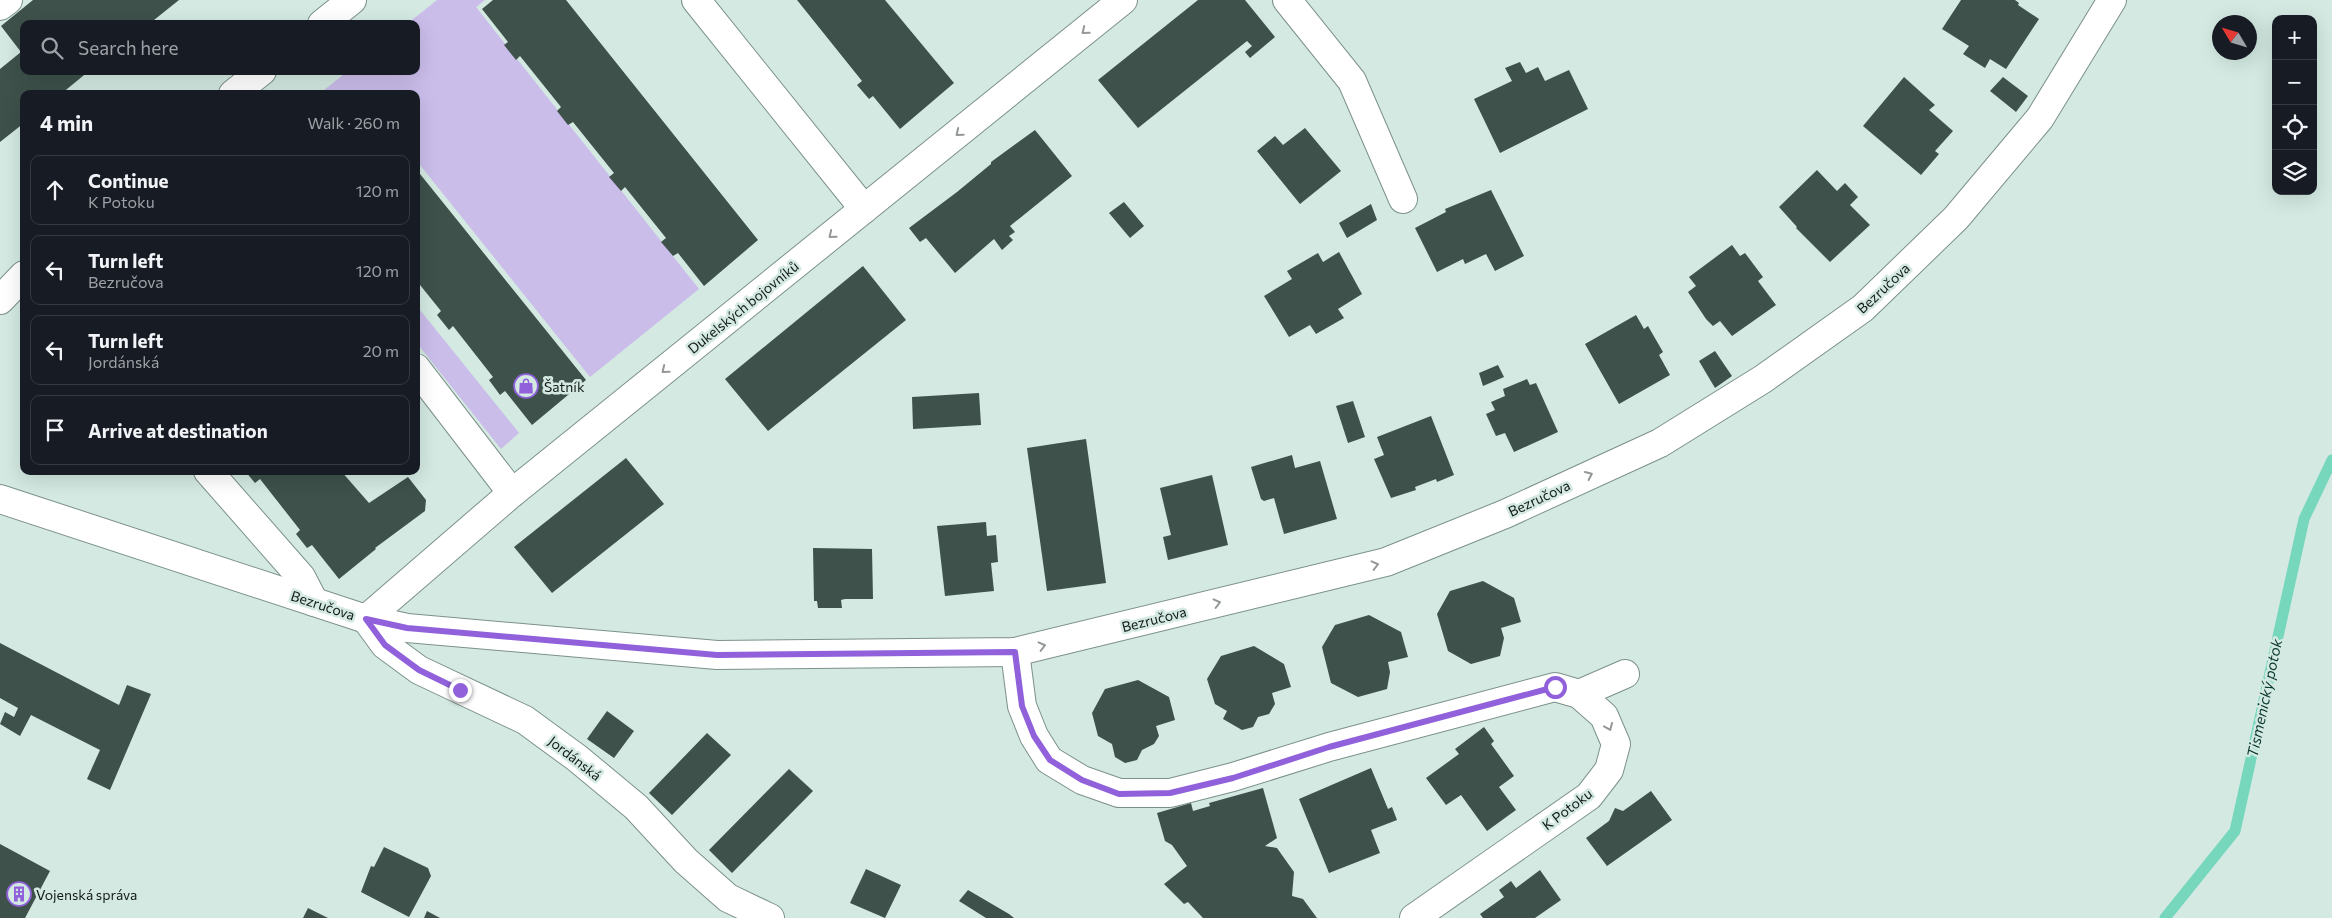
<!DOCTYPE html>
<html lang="en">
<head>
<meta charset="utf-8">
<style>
  :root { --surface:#171b24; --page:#20242c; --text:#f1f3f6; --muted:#9ea1a6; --line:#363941 }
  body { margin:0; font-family:Commissioner,sans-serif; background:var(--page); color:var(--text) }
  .controls { position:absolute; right:15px; top:15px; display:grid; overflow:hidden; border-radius:10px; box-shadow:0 5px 20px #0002 }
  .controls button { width:45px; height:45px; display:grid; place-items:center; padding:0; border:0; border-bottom:1px solid var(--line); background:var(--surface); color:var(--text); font:25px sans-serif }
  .compass { position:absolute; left:2212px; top:15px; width:45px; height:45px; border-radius:50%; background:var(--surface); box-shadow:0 5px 20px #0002; rotate:308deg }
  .stop { position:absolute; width:15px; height:15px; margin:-11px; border:4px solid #9061db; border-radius:50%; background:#fff }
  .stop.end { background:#9061db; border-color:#fff; box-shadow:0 1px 5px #0008 }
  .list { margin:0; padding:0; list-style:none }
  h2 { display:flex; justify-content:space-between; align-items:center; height:65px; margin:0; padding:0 20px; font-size:21px }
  h2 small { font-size:16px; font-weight:400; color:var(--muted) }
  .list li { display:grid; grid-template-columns:32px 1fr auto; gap:15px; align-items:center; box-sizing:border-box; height:70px; margin:0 10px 10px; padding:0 10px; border:1px solid var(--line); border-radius:10px }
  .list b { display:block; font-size:19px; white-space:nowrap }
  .list p { margin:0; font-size:16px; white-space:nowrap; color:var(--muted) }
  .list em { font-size:16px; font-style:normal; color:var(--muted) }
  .icon { flex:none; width:28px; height:28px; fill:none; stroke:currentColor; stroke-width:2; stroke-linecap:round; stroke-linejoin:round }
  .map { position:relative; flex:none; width:2332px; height:918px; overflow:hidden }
  .search { position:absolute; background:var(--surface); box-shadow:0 5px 20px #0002; left:20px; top:20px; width:400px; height:55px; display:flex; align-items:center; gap:12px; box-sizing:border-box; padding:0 18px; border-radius:10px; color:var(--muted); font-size:19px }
  .panel { position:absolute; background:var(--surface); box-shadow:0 5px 20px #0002; left:20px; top:90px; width:400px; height:385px; border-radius:10px }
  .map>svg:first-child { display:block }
  .green { fill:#cabdea }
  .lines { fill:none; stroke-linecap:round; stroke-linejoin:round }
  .stream { stroke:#76d7bc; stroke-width:11 }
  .building { fill:#3e514b }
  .minor-casing { stroke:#7c918a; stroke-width:30 }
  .minor { stroke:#fff; stroke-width:28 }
  .oneway { stroke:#949897 }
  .route { stroke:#9061db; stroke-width:6 }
  .labels { text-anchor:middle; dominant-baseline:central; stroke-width:5; stroke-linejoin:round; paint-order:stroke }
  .street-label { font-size:14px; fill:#121a17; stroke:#d3e9e2 }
  .poi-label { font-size:14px; fill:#121a17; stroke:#d3e9e2; text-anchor:start }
  .water-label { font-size:15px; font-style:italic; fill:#0a382d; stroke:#d3e9e2 }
</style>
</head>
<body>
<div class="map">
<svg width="2332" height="918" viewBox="0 0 2332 918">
  <rect width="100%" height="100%" fill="#d3e9e2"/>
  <g class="green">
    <path d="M437,0H485L476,7L699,289L590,377L416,160V94H363L360,90L356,94H319L348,71H416V24H407Z"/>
    <path d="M416,305L519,433L501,449L416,342Z"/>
  </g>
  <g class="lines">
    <path class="stream" d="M2165,918L2235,831L2304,519L2332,460"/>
  </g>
  <g class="building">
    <path d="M33,0H179L149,24H24V71H89L61,94H24V123L0,142V69L21,52L1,26Z"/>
    <path d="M493,0H566L758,240L704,286L678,253L673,256L661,242L666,238L625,187L621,191L609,177L614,173L573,122L568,125L557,111L561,107L520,56L516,60L504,45L508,42L482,9Z"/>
    <path d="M797,0H885L954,83L900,129L873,96L869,99L857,85L862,81Z"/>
    <path d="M1198,0H1245L1275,37L1250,58L1245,52L1252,46L1247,41L1138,128L1098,80Z"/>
    <path d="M1961,0H2015L2019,3L2018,5L2039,19L2006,69L1990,59L1985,68L1963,54L1969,46L1942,29Z"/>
    <path d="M1520,62L1526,73L1538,67L1545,81L1569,70L1588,109L1500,153L1474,99L1512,81L1505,68Z"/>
    <path d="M1904,77L1935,105L1929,110L1953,131L1935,151L1939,154L1921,175L1863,126Z"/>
    <path d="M2003,77L2028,96L2016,112L1990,91Z"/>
    <path d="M1305,128L1341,171L1300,204L1257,151L1275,136L1283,145Z"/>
    <path d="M1035,130L1072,176L1010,226L1015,232L1009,236L1013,240L1002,250L994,239L955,273L926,238L920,242L909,228L957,192L991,164V162Z"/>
    <path d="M416,169L586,380L532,425L505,391L500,395L489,380L493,377L453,326L449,330L437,315L441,311L416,280Z"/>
    <path d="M1817,170L1837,191L1845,183L1858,197L1850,205L1870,225L1830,262L1796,228L1797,227L1779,207Z"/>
    <path d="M1491,190L1524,256L1495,271L1486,254L1465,264L1463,259L1437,272L1415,228L1446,212L1445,209Z"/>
    <path d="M1124,202L1144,226L1130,238L1109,213Z"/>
    <path d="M1371,204L1377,220L1347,238L1339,223Z"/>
    <path d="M1732,245L1740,256L1745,253L1763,277L1758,281L1776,305L1732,336L1720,321L1713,326L1706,319L1688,292L1696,286L1689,277Z"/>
    <path d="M1339,252L1362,294L1338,309L1344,318L1316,334L1310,325L1289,337L1264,296L1292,279L1287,271L1318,253L1323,262Z"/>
    <path d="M863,266L906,320L768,431L725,379Z"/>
    <path d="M1636,315L1644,329L1648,326L1663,352L1659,355L1670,375L1619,404L1585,344Z"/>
    <path d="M1715,351L1732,376L1715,388L1699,361Z"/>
    <path d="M1498,365L1504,377L1483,386L1479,373Z"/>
    <path d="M1527,379L1530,385L1536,383L1558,432L1514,452L1505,433L1496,436L1486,414L1495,410L1491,402L1505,396L1503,389Z"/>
    <path d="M979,393L981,425L913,429L912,397Z"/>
    <path d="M1353,401L1365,437L1348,443L1336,406Z"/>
    <path d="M1431,416L1454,475L1437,482L1436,479L1415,487L1416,490L1391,498L1374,459L1384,455L1377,437Z"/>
    <path d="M1086,439L1106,583L1047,591L1027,448Z"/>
    <path d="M1292,455L1295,468L1320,461L1337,519L1284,534L1274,498L1264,501L1261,499L1251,467Z"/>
    <path d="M626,458L664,504L552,593L514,547Z"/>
    <path d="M245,471H341L369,503L408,477L426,500L425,511L375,548L376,549L339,579L312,545L307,548L296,534L300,530L260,479L255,483Z"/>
    <path d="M1212,475L1228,545L1168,560L1163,537L1171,535L1160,488Z"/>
    <path d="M986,522L987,536L996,535L998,562L991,563L994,591L945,596L937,526Z"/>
    <path d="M813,548L872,549L873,599H845L841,600L842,608H818L817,601H814Z"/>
    <path d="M1483,581L1514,598L1521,622L1501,628L1504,638L1500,656L1471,664L1448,651L1437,614L1450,591Z"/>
    <path d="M1369,615L1401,632L1408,657L1388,662L1390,672L1387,689L1358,697L1331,683L1322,647L1335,625Z"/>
    <path d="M0,643L119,705L127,685L151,694L110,790L87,779L100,750L31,715L20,736L0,724L5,712L14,717L18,708L0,698Z"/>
    <path d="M1254,646L1284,664L1291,687L1272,693L1275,704L1269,714L1258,717L1253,727L1242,730L1223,719L1227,711L1215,704L1207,679L1221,656Z"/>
    <path d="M1138,680L1169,697L1175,720L1156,726L1159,736L1154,744L1142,750L1137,760L1125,763L1115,757L1112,744L1098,736L1092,713L1105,689Z"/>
    <path d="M607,711L634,731L614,758L587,739Z"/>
    <path d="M1484,727L1494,741L1491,744L1514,776L1499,787L1516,810L1487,831L1461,795L1446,805L1426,778L1459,754L1455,749Z"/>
    <path d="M707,733L731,755L672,815L649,793Z"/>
    <path d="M1371,768L1388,809L1392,807L1397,820L1371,830L1380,853L1329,873L1299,799Z"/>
    <path d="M789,769L813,791L732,873L709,850Z"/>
    <path d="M1263,788L1277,838L1265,846L1277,848L1294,872L1292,896L1303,899L1317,918H1203L1188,902L1184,904L1164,884L1187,866L1172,845L1165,841L1157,813L1191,803L1193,811L1210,806L1209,803Z"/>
    <path d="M1651,791L1672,820L1607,866L1586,838L1609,821L1615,808L1623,811Z"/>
    <path d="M0,844L50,871L25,918H0Z"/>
    <path d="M384,847L428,868L431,876L409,917L361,892L371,866L374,867Z"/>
    <path d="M866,869L901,885L885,918L850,903Z"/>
    <path d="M1540,870L1561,900L1535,918H1483L1480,914L1504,897L1499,890L1511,881L1516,888Z"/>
    <path d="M968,890L1009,914L1014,918H986L959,901Z"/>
    <path d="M308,908L328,918H303Z"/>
    <path d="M427,911L440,918H424Z"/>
  </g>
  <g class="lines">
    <g class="minor-casing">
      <g id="minor">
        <path d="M696,0L864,209"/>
        <path d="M1287,0L1352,81L1403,199"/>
        <path d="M0,6L8,0"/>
        <path d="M322,24L352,0"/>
        <path d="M233,94L262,71"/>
        <path d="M0,300L24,275"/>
        <path d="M416,368L512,493"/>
        <path d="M208,471L301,577L314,602"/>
        <path d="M0,499L366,619L407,628L717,655L1015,652L1386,562L1505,514L1660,443L1763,379L1863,308L1956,218L2040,118L2112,0"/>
        <path d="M366,619L512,493L1123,0"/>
        <path d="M366,619L385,645L419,670L525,720L577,758L636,807L686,861L728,898L770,918"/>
        <path d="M1015,652L1022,706L1034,736L1049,760L1082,780L1119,793H1170L1233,777L1329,747L1555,687L1579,694L1604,716L1616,744L1609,770L1589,796L1414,918"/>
        <path d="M1579,694L1625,674"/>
      </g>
    </g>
    <use href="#minor" class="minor"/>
  </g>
  <defs><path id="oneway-chevron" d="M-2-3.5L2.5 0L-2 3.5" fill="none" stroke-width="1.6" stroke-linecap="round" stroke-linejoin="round" transform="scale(1.25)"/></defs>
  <g class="oneway">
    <use href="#oneway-chevron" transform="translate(1085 31) rotate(141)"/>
    <use href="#oneway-chevron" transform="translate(959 133) rotate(141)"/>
    <use href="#oneway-chevron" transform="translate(832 235) rotate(141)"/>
    <use href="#oneway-chevron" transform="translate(665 370) rotate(141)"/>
    <use href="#oneway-chevron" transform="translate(1589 475) rotate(-25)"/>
    <use href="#oneway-chevron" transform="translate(1375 565) rotate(-14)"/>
    <use href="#oneway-chevron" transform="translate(1217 603) rotate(-14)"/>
    <use href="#oneway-chevron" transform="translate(1042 646) rotate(-14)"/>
    <use href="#oneway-chevron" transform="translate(1609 727) rotate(67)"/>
  </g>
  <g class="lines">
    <path class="route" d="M460,690L419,670L385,645L366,619L407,628L717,655L1015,652L1022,706L1034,736L1050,760L1082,780L1119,794L1170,793L1233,778L1329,747L1555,687"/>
  </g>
  <defs>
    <g id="shop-ring" transform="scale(1.25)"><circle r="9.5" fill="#d3e9e2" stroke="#9061db" stroke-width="1.5"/><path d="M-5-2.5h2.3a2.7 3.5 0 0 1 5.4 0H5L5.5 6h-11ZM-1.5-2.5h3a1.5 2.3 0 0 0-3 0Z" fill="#9061db"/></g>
    <g id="building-ring" transform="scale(1.25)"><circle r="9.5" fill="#d3e9e2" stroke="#9061db" stroke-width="1.5"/><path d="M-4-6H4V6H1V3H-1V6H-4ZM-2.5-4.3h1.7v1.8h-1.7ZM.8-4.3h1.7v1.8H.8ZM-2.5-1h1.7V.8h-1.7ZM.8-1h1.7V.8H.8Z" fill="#9061db"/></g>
  </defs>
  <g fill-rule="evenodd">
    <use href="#shop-ring" x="526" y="386"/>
    <use href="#building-ring" x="19" y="894"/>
  </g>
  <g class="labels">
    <g class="street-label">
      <text transform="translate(1883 288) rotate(-43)">Bezručova</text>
      <text transform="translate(743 307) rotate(-39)">Dukelských bojovníků</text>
      <text transform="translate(1539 498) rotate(-25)">Bezručova</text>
      <text transform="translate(323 605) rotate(18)">Bezručova</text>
      <text transform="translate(1154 619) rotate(-14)">Bezručova</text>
      <text transform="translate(575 758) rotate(38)">Jordánská</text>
      <text transform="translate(1567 809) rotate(-37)">K Potoku</text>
    </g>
    <g class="poi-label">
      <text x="544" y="386">Šatník</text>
      <text x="36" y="894">Vojenská správa</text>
    </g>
    <g class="water-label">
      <text transform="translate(2264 698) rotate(-78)">Tismenický potok</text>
    </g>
  </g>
</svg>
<div class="controls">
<button>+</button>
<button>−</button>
<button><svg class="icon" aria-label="locate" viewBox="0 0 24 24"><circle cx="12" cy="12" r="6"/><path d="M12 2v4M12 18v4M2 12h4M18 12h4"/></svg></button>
<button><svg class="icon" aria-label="layers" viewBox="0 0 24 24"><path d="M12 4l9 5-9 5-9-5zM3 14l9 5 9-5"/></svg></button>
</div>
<svg class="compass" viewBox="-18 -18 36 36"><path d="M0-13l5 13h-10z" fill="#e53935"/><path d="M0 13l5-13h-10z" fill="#9ea1a6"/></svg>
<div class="stop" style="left:1555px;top:687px"></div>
<div class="stop end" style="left:460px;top:690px"></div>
<div class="search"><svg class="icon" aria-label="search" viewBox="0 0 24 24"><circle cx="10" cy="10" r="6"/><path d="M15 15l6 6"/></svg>Search here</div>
<section class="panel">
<h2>4 min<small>Walk · 260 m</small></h2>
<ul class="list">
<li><svg class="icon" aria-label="ahead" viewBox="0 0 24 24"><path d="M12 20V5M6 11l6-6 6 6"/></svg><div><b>Continue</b><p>K Potoku</p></div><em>120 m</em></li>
<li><svg class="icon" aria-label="left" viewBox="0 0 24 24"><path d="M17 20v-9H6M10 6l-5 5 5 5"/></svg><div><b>Turn left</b><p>Bezručova</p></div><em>120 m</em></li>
<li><svg class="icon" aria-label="left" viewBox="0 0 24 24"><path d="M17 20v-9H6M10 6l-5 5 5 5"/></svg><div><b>Turn left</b><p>Jordánská</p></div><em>20 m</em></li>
<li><svg class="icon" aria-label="arrive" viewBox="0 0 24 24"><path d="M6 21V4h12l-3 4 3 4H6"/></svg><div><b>Arrive at destination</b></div></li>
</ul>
</section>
</div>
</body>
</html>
